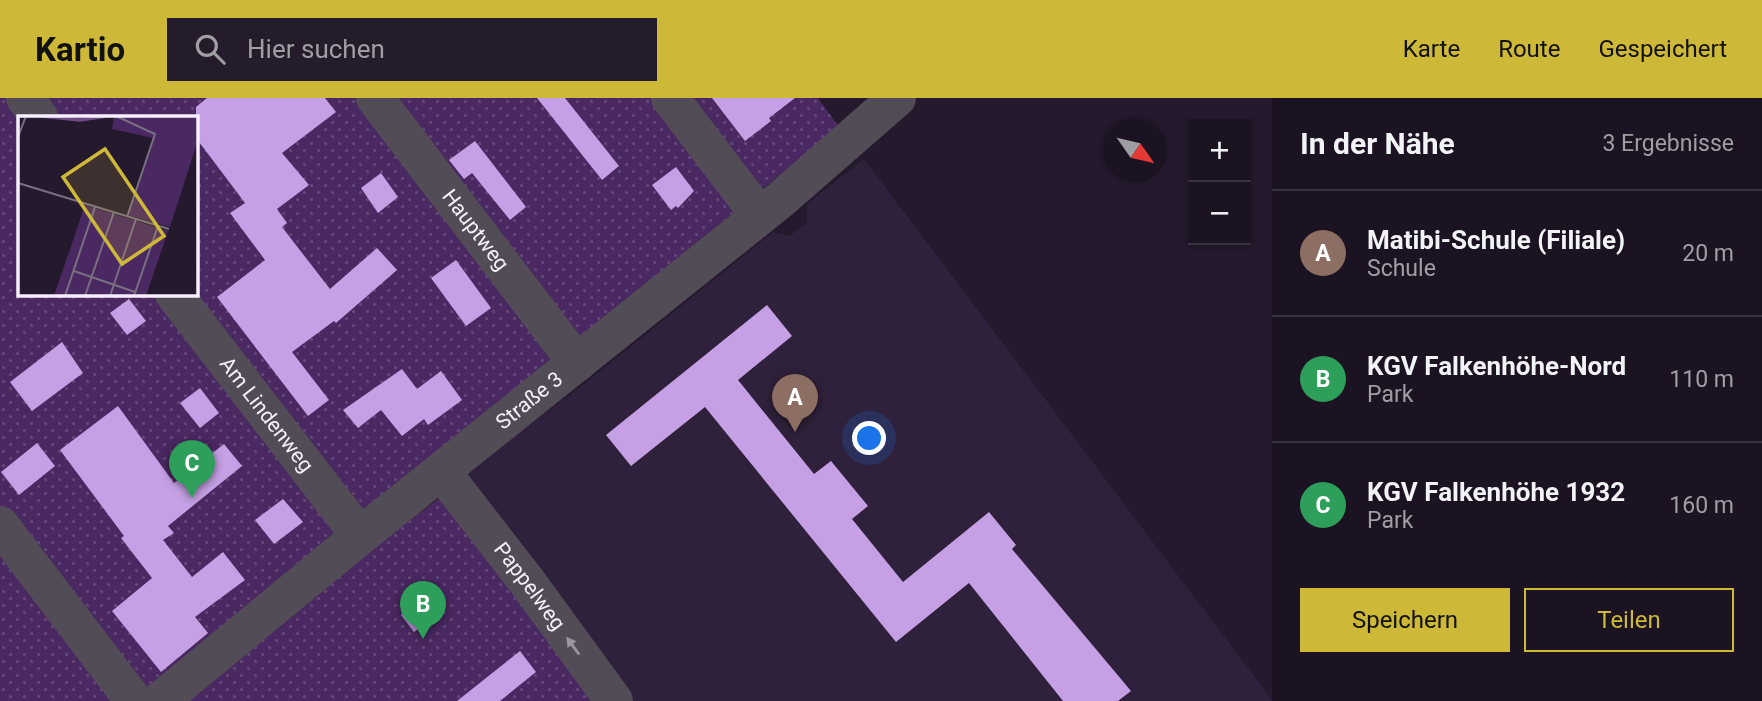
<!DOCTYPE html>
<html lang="de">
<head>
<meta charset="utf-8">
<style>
  :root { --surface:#1b1322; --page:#241c2a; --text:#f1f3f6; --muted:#a09ea5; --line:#393240; --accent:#ceb837 }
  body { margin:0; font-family:Roboto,sans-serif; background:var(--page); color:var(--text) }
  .controls { position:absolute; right:21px; top:21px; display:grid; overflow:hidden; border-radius:0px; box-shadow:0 2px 5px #0004 }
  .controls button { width:63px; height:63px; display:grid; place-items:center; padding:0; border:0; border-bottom:2px solid var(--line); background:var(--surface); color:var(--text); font:35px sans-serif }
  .compass { position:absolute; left:1104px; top:21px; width:63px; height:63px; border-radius:50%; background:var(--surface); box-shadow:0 2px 5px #0004; rotate:124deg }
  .you { position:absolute; left:870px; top:341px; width:24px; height:24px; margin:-18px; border:5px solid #fff; border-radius:50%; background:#1a73e8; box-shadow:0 0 0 10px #1a73e833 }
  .badge { display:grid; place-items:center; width:46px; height:46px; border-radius:50%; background:var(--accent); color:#fff; font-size:23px; font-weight:700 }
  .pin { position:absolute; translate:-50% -58px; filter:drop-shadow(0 2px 4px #0008) }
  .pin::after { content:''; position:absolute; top:37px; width:24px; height:21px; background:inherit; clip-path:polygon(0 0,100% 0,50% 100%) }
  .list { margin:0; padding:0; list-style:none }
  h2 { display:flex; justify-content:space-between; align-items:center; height:91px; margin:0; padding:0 28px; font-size:30px }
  h2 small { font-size:23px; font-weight:400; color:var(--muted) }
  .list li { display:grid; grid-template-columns:46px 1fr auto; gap:21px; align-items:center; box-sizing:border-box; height:126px; padding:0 28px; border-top:2px solid var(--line) }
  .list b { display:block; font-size:26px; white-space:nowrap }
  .list p { margin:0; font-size:23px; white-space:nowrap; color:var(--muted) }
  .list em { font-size:23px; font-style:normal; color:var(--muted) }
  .actions { display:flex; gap:14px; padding:21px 28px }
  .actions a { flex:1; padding:16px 0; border:2px solid var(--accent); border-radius:0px; text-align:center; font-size:24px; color:var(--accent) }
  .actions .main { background:var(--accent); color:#111 }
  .icon { flex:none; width:38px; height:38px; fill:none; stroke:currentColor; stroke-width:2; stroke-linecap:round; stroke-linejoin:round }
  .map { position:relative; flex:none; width:1272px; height:603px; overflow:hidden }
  header { display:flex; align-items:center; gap:42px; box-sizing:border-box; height:98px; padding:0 35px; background:var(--accent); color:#111 }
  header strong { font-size:33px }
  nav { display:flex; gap:38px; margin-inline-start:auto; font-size:24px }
  .search { width:490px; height:63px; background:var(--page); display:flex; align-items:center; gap:18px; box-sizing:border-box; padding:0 24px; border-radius:0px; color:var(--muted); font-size:26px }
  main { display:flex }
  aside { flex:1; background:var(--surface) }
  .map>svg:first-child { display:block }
  .built { fill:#2f213b }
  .garden { fill:url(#garden-dots); fill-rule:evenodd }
  .building { fill:#c5a0e4 }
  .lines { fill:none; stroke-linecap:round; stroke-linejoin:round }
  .minor { stroke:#514c56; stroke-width:38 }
  .oneway { fill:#9b95a1 }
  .labels { text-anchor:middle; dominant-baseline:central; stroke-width:7; stroke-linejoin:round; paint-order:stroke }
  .street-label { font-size:21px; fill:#f6effd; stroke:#1b1023 }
  .inset-river { fill:none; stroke:#6f4c89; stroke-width:3.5 }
  .inset-road { fill:none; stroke:#786f80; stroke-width:2 }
  .view { fill:#ceb837; fill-opacity:0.15; stroke:#ceb837; stroke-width:3.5 }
  .inset-edge { fill:none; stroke:#f6effd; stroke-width:3.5 }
</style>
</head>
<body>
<header>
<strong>Kartio</strong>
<div class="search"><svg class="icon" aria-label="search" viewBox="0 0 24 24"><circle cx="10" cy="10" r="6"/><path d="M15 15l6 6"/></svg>Hier suchen</div>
<nav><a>Karte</a><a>Route</a><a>Gespeichert</a></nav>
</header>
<main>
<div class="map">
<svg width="1272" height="603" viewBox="0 0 1272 603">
  <defs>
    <pattern id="garden-dots" width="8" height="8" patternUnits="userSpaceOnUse" patternTransform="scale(1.75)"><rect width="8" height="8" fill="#4a2862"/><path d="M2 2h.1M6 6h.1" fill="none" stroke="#654879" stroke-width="1.8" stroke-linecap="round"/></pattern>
  </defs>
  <rect width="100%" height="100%" fill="#24192d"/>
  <path class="built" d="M864,61L1272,602V603H634L462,377L579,290L773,134L790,138L807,124V106Z"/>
  <g class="garden">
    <path d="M0,0H818L839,29L133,603H0ZM19,19H196V196H19Z"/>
    <path d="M462,377L634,603H183L335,479L453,390Z"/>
  </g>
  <g class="building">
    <path d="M207,0H325L336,14L282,55L309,87L277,111L287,125L282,129L330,191L377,150L397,172L336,225L334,223L292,254L329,302L308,318L217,199L265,162L230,115L245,105L196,40V9Z"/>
    <path d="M537,0H565L619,68L602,82Z"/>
    <path d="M712,0H795L769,20L771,23L745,43Z"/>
    <path d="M475,43L526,109L510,122L472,75L464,81L449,62Z"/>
    <path d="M676,69L694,93L678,110L676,108L671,112L652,87Z"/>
    <path d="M381,75L398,99L378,115L361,90Z"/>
    <path d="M456,162L491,210L466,228L431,180Z"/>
    <path d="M129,201L146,223L127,237L110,215Z"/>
    <path d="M767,207L792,238L738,282L814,376L831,363L868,408L852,421L903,484L989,414L1016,447L1012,451L1131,593L1118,603H1063L969,485L896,544L705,309L631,368L606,337Z"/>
    <path d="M62,244L83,275L32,313L10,284Z"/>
    <path d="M402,271L417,291L441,273L462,302L428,327L424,321L402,338L381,312L358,330L343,312Z"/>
    <path d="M200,290L219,315L200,330L180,305Z"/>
    <path d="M118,308L174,385L224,346L242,368L168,428L174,435L163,442L192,479L223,454L245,482L195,519L208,535L161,574L112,513L152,480L121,440L124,438L60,352Z"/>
    <path d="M37,345L55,368L19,397L1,374Z"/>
    <path d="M283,401L303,424L274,446L255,422Z"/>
    <path d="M422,501L434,519L414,534L401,517Z"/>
    <path d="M520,553L536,574L500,603H457Z"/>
  </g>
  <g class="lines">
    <g class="minor">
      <path d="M25,0L39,19"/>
      <path id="s1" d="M375,0L577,265"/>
      <path d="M670,0L760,118"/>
      <path id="s2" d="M174,196L360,438"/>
      <path id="s3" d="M442,374L528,485L614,603"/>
      <path d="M0,427L134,603"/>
      <path id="s4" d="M160,603L360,438L780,102L897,0"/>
    </g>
  </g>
  <defs><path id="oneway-solid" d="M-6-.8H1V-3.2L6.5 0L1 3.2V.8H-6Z" transform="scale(1.75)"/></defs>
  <use class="oneway" href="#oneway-solid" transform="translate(573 548) rotate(-126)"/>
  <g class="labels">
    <g class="street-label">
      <text stroke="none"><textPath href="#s1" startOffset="166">Hauptweg</textPath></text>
      <text stroke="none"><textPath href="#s4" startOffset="476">Straße 3</textPath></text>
      <text stroke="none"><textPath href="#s2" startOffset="152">Am Lindenweg</textPath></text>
      <text stroke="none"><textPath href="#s3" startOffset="144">Pappelweg</textPath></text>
    </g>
  </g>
  <g transform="translate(18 18)">
    <rect width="180" height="180" fill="#24192d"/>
    <path d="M96,0H180V24L152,111L109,99L135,22L94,13ZM67,89L150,115L128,180H36Z" fill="#4a2862"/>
    <path class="inset-river" d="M23,0L62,4L89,0"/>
    <path class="inset-road" d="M98,0L137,18L109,101M0,21L8,0M0,67L151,113M56,155L117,176M47,180L77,91M67,180L96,96M92,180L118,103M116,180L140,110"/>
    <path class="view" d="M87,33L146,120L104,148L45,61Z"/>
    <rect width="180" height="180" class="inset-edge"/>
  </g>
</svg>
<div class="controls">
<button>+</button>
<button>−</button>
</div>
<svg class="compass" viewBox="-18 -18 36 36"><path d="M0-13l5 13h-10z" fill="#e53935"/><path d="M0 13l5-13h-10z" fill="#a09ea5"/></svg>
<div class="you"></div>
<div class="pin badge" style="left:795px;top:334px;background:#8d6e63">A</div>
<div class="pin badge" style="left:423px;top:541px;background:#2e9e5b">B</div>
<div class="pin badge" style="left:192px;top:400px;background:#2e9e5b">C</div>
</div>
<aside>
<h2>In der Nähe<small>3 Ergebnisse</small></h2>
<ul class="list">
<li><span class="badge" style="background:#8d6e63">A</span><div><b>Matibi-Schule (Filiale)</b><p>Schule</p></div><em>20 m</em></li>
<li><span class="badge" style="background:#2e9e5b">B</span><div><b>KGV Falkenhöhe-Nord</b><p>Park</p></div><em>110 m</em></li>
<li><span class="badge" style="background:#2e9e5b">C</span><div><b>KGV Falkenhöhe 1932</b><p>Park</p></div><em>160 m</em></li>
</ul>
<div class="actions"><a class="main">Speichern</a><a>Teilen</a></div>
</aside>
</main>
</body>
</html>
